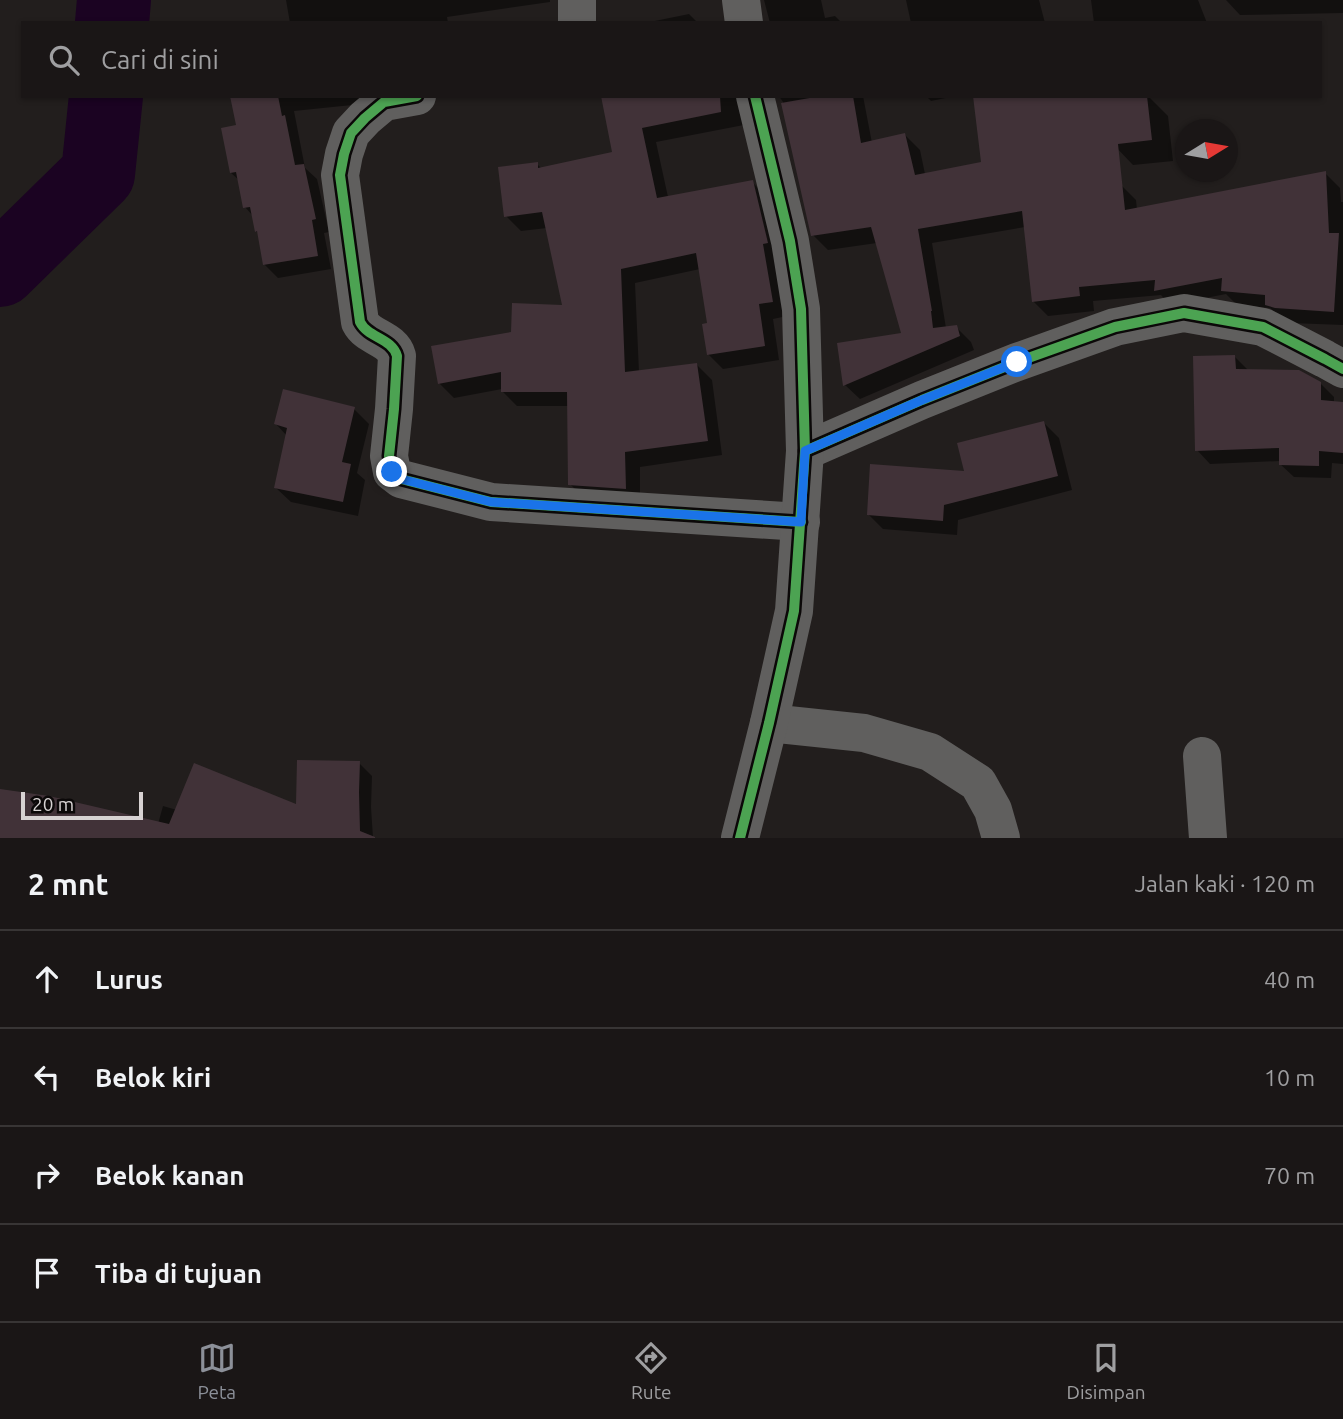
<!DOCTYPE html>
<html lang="id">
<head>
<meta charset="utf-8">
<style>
  :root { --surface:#1a1616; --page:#272323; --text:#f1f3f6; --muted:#9f9fa1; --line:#383535; --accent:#8c9099 }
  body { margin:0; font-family:Ubuntu,sans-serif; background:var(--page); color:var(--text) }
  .compass { position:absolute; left:1175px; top:119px; width:63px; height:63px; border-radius:50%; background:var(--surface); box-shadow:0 2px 5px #0004; rotate:79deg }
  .scale { position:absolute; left:21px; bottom:18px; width:122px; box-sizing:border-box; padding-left:7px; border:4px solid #d7d2d2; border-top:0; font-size:19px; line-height:24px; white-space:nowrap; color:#d7d2d2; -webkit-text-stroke:5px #0b0808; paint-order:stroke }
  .stop { position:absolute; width:21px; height:21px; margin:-16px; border:5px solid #1a73e8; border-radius:50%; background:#fff }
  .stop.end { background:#1a73e8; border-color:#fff; box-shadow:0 2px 7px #0008 }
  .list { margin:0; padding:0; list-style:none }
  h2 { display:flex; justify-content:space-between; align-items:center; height:91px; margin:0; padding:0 28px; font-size:30px }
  h2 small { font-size:23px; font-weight:400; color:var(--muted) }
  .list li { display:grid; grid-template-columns:46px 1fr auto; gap:21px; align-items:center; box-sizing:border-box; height:98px; padding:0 28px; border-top:2px solid var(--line) }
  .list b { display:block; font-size:26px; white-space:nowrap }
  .list em { font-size:23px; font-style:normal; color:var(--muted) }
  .icon { flex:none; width:38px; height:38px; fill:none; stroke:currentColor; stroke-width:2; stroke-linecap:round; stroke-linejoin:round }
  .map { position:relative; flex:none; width:1343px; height:838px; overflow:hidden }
  .search { position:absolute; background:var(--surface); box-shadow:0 2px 5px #0004; left:21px; right:21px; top:21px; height:77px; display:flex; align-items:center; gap:18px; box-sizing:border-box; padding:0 24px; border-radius:0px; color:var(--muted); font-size:26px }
  .sheet { height:483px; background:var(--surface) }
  nav { display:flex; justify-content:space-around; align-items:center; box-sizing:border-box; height:98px; border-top:2px solid var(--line); background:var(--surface); font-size:19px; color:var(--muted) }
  nav a { display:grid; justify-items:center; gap:4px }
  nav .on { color:var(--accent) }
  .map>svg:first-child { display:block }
  .shadow { fill:#0007 }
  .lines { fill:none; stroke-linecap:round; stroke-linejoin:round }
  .river { stroke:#1b0322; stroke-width:74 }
  .building { fill:#413238 }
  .minor { stroke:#605f5e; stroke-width:38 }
  .cycleway-casing { stroke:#0b0808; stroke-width:15 }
  .cycleway { stroke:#4ca352; stroke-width:10 }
  .route { stroke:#1a73e8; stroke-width:9 }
</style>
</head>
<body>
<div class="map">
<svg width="1343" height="838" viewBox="0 0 1343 838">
  <rect width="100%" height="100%" fill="#221e1d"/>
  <g class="shadow">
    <path d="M286,0H550V2L447,17L448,23H290Z"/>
    <path d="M764,0H821L825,18L835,16L842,23H770Z"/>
    <path d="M906,0H1039L1045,23H911Z"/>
    <path d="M1091,0H1198L1207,23H1094Z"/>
    <path d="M1226,0H1343V13L1240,15Z"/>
    <path d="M689,14L698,23H645Z"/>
    <path d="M232,96H361L362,104L294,111L305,168L317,179L329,232L324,233L331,269L278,278L264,264L259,233L256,231L253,216L245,207L240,181L231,173L238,126Z"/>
    <path d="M603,96H754L749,124L656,142L668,197L752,182L767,197L787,316L773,319L779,360L723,369L708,354L709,325L700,269L635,283L639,372L697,365L712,380L722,455L640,467V503L585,499L570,484L569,406H517L502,391V389L454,398L439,383L513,333L564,306L547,228L521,231L506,216L537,164L542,169L614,154Z"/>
    <path d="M779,96H863L872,143L905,135L920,150L925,174L1121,185L1136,200L1137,210L1325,173L1340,188L1341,202H1343V325L1291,323L1282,319L1270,308L1237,305L1226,294L1170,305L1161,295L1093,301L1094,311L1048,316L1033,301L1025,227L932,243L946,328L956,327L971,342L974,350L860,399L845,385L904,335L877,243L828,250L813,235L783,102Z"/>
    <path d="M926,96H955L931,101Z"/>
    <path d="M1129,96H1148L1168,116L1173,161L1133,165L1112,143Z"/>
    <path d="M1235,357L1249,371L1320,383L1334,397V403L1343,404V464L1332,463L1331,478L1294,477L1280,464V461L1210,464L1197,450Z"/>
    <path d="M354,409L369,424L357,473L365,480L358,516L291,502L276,488L287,436L276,424Z"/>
    <path d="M1044,423L1059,438L1072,490L958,520L957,535L883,529L868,514L967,473Z"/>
    <path d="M359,763L372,776L371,807L373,838H0V791L158,824L163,806L177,810L298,807Z"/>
  </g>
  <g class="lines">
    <g class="river">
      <path d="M112,23L114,0"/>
      <path d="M0,270L98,174L106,96"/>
    </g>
  </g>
  <g class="building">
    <path d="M230,96H278L282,116L285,115L295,165L304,164L316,219L312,220L318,256L263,265L257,231L255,232L250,207L243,208L236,172L230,173L221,128L236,125Z"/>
    <path d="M601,96H720L721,112L642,128L657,198L753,180L768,243L763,244L773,302L759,304L765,346L707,355L702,324L707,323L696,253L621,269L625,372L697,363L708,441L625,452L626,489L568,485L567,392H501V372L438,384L431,346L511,332L512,303L562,305L542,212L504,217L498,167L538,162V168L612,152Z"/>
    <path d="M821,96H853L861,143L905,133L915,175L981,162L973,96H1147L1152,140L1118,144L1125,210L1326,171L1329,233H1339L1334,312L1275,308L1265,305V295L1221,291L1222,278L1154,291L1155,280L1079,287L1080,296L1032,302L1022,211L918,229L932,311H931L933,328L957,325L960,336L843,386L837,343L901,333L871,227L811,236L781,103Z"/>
    <path d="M1235,355L1236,369L1299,370L1321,382V400L1343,402V453L1319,451V466L1279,465V448L1195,451L1193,356Z"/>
    <path d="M283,389L355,407L342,462L351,464L343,502L274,488L287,428L274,424Z"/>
    <path d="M1044,421L1058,476L944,505L943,521L867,515L870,464L964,471L957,443Z"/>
    <path d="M297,760L360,761L359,792L360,831L375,837V838H0V789L49,796L169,824L194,763L296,804Z"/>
  </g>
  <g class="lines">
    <g class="minor">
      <path d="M577,0V23"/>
      <path d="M741,0L744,23"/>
      <path d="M417,96L384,102L365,118L351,133L344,154L340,175L360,322C368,338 392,338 397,356L394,409L389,456L392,472L401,479L491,502L801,522"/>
      <path d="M805,451L922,400L1017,362L1115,327L1184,313L1263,327L1325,359L1343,369"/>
      <path d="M769,723L864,733L930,752L978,783L993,810L1001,838"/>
      <path d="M1202,756L1208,838"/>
      <path d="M740,838L769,723L794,611L805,451L801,309L790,241L755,96"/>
    </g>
    <g class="cycleway-casing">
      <g id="cycleway">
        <path d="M417,96L384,102L365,118L351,133L344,154L340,175L360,322C368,338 392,338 397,356L394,409L389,456L392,472L401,479L491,502L801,522"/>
        <path d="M805,451L922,400L1017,362L1115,327L1184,313L1263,327L1325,359L1343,369"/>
        <path d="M740,838L769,723L794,611L805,451L801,309L790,241L755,96"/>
      </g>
    </g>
    <use href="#cycleway" class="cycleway"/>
  </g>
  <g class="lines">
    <path class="route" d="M392,472L401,479L491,502L801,522L805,451L922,400L1017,362"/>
  </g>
</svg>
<svg class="compass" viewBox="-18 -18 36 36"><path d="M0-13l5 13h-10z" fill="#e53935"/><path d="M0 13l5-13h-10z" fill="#9f9fa1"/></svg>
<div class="scale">20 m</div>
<div class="stop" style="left:1017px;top:362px"></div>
<div class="stop end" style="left:392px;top:472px"></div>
<div class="search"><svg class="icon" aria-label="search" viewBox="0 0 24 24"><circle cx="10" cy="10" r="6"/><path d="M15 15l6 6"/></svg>Cari di sini</div>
</div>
<section class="sheet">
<h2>2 mnt<small>Jalan kaki · 120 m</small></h2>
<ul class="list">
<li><svg class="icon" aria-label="ahead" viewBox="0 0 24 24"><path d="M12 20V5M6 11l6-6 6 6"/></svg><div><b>Lurus</b></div><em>40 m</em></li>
<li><svg class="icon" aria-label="left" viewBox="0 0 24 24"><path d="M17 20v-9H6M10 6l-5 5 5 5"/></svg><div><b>Belok kiri</b></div><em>10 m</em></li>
<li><svg class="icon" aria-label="right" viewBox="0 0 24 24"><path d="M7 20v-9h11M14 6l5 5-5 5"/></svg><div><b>Belok kanan</b></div><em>70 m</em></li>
<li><svg class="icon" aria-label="arrive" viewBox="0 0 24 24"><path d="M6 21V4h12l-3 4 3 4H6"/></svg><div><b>Tiba di tujuan</b></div></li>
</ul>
</section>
<nav>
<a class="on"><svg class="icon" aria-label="map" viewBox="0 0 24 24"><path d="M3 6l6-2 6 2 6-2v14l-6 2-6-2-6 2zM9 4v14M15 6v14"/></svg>Peta</a>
<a><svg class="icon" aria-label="directions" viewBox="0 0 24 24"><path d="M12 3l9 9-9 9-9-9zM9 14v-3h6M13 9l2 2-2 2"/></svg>Rute</a>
<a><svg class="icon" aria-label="saved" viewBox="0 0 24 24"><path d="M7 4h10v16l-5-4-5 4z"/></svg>Disimpan</a>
</nav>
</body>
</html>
